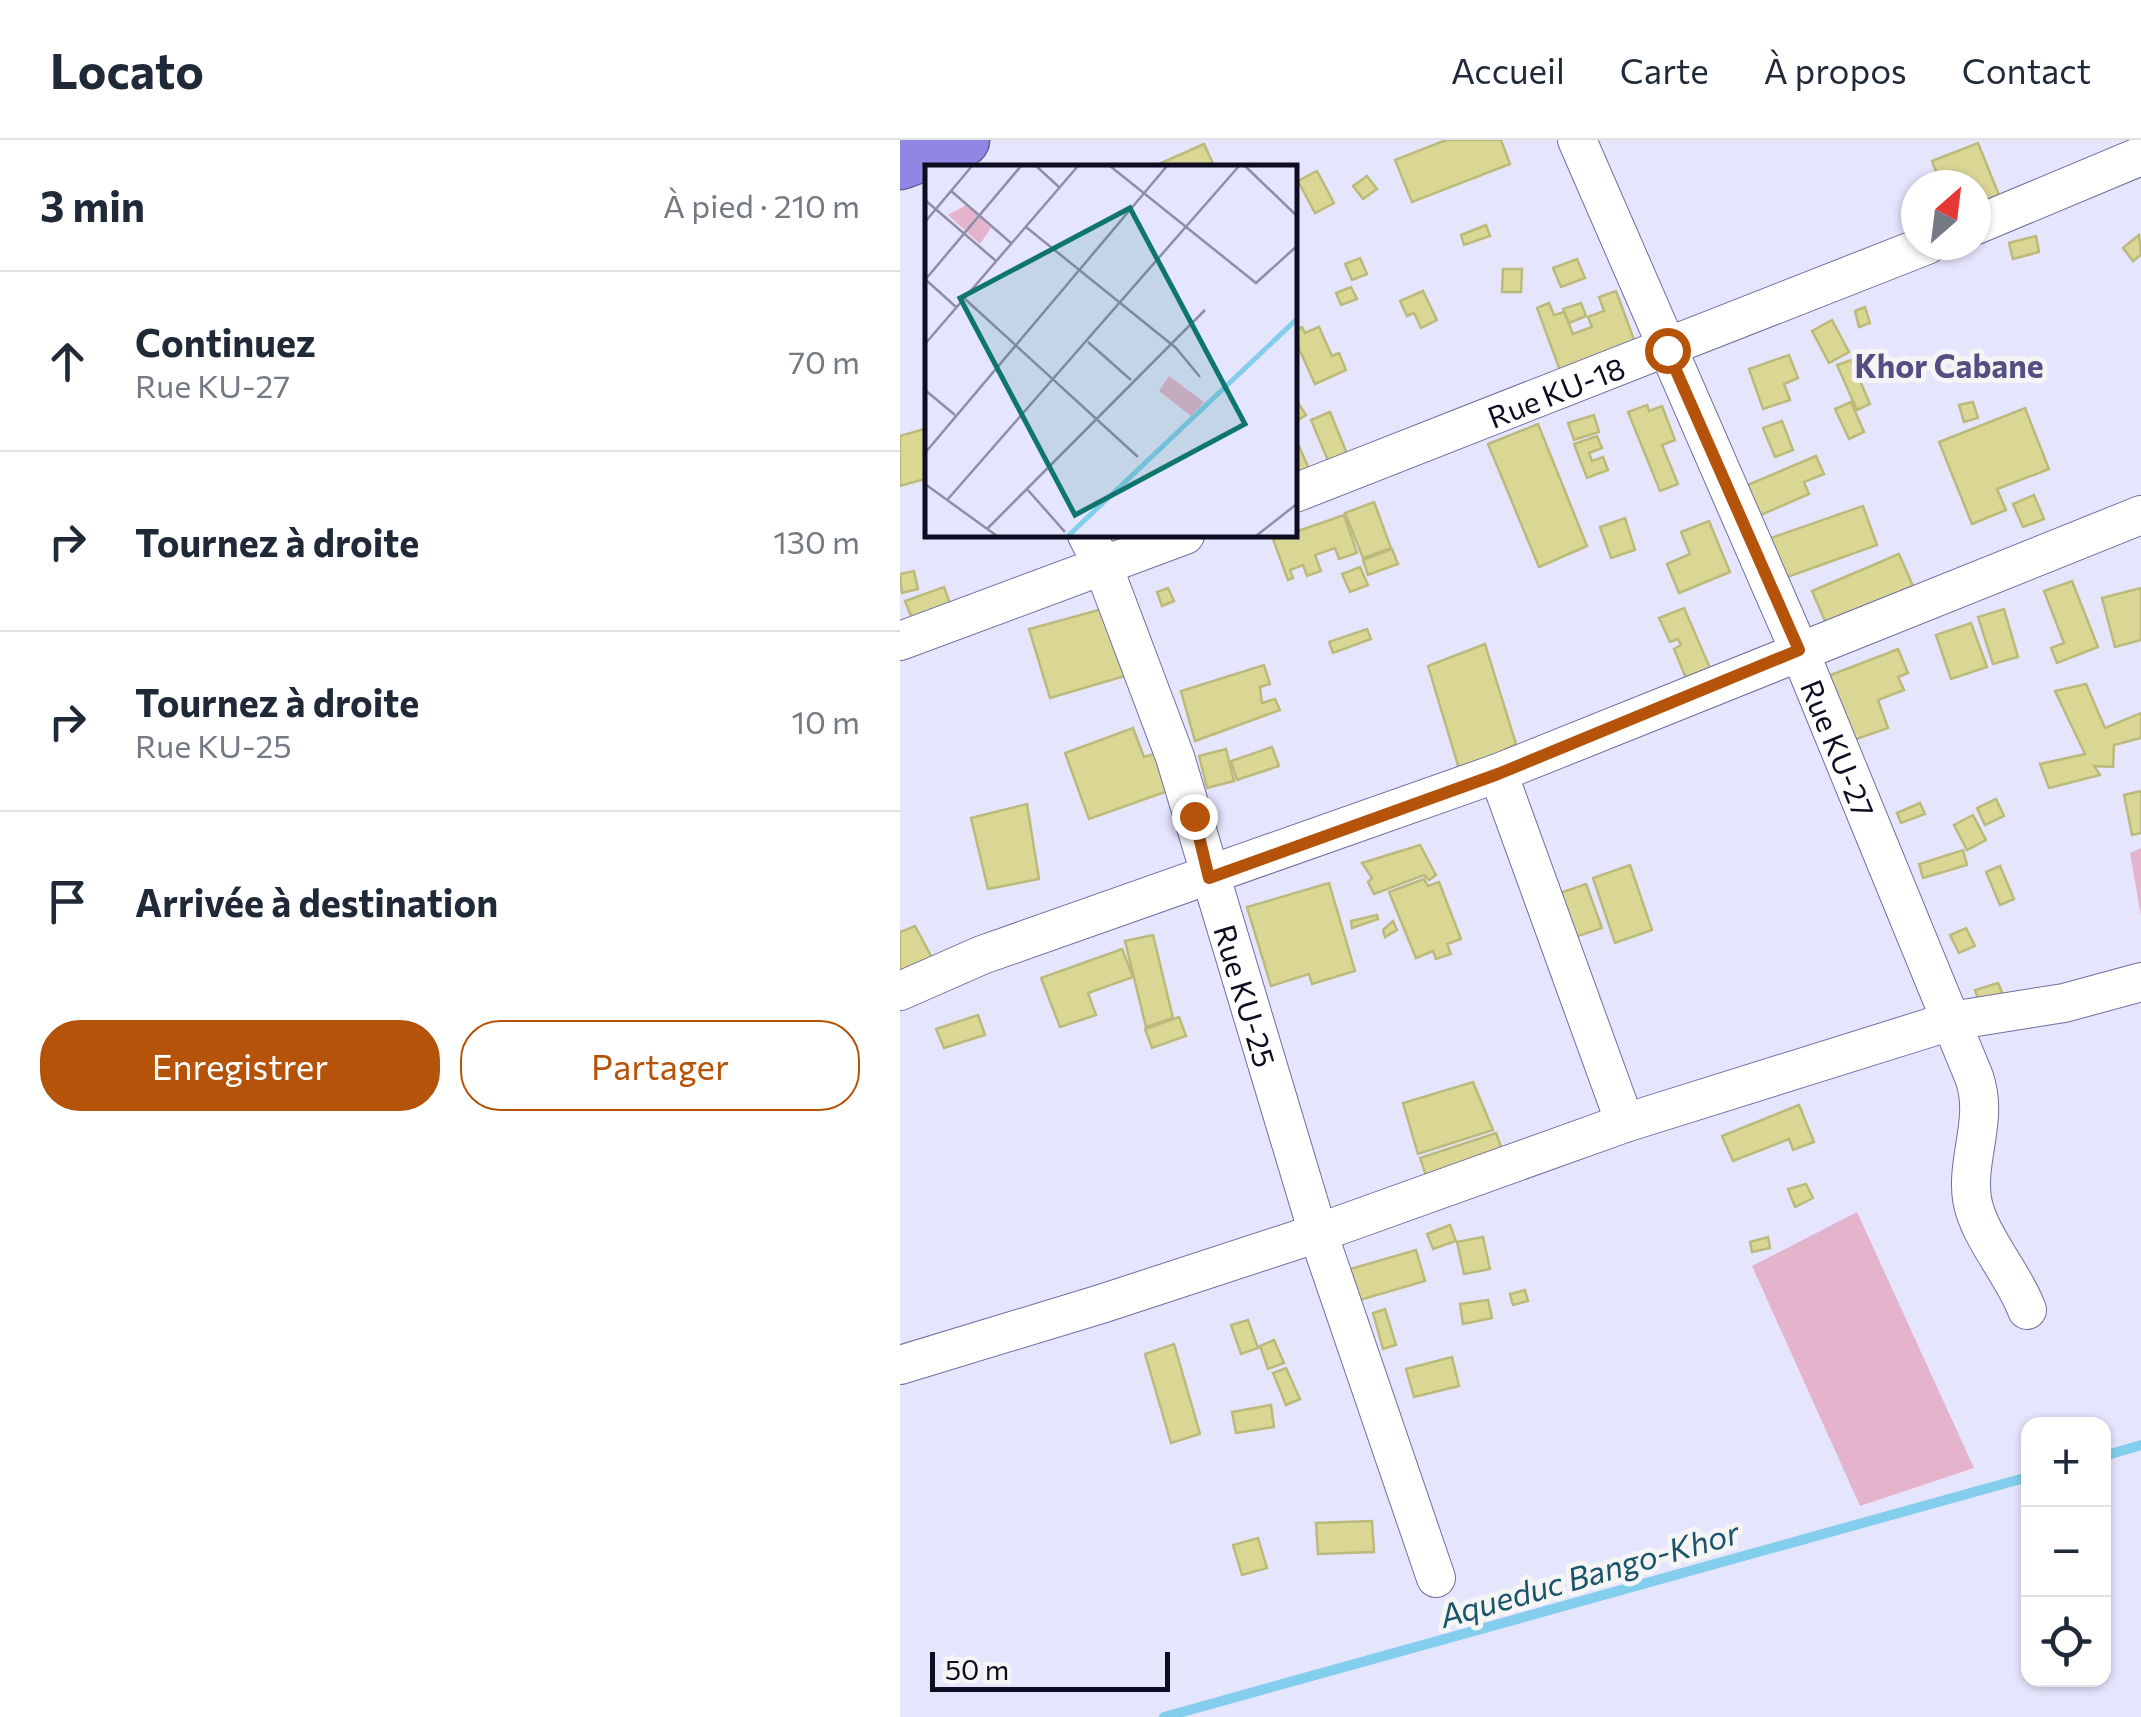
<!DOCTYPE html>
<html lang="fr">
<head>
<meta charset="utf-8">
<style>
  :root { --surface:#fff; --page:#f2f2f3; --text:#1f2937; --muted:#747a83; --line:#e0e1e3; --accent:#b45309 }
  body { margin:0; font-family:Commissioner,sans-serif; background:var(--page); color:var(--text) }
  .controls { position:absolute; right:30px; bottom:30px; display:grid; overflow:hidden; border-radius:20px; box-shadow:0 2px 8px #0004 }
  .controls button { width:90px; height:90px; display:grid; place-items:center; padding:0; border:0; border-bottom:2px solid var(--line); background:var(--surface); color:var(--text); font:50px sans-serif }
  .compass { position:absolute; left:1001px; top:30px; width:90px; height:90px; border-radius:50%; background:var(--surface); box-shadow:0 2px 8px #0004; rotate:28deg }
  .scale { position:absolute; left:30px; bottom:25px; width:240px; box-sizing:border-box; padding-left:10px; border:5px solid #0e0c21; border-top:0; font-size:28px; line-height:35px; white-space:nowrap; color:#0e0c21; -webkit-text-stroke:8px #f5f5f5; paint-order:stroke }
  .stop { position:absolute; width:30px; height:30px; margin:-22px; border:8px solid #b45309; border-radius:50%; background:#fff }
  .stop.end { background:#b45309; border-color:#fff; box-shadow:0 2px 10px #0008 }
  .list { margin:0; padding:0; list-style:none }
  h2 { display:flex; justify-content:space-between; align-items:center; height:130px; margin:0; padding:0 40px; font-size:42px }
  h2 small { font-size:32px; font-weight:400; color:var(--muted) }
  .list li { display:grid; grid-template-columns:65px 1fr auto; gap:30px; align-items:center; box-sizing:border-box; height:180px; padding:0 40px; border-top:2px solid var(--line) }
  .list b { display:block; font-size:38px; white-space:nowrap }
  .list p { margin:0; font-size:32px; white-space:nowrap; color:var(--muted) }
  .list em { font-size:32px; font-style:normal; color:var(--muted) }
  .actions { display:flex; gap:20px; padding:30px 40px }
  .actions a { flex:1; padding:22px 0; border:2px solid var(--accent); border-radius:40px; text-align:center; font-size:35px; color:var(--accent) }
  .actions .main { background:var(--accent); color:#fff }
  .icon { flex:none; width:55px; height:55px; fill:none; stroke:currentColor; stroke-width:2; stroke-linecap:round; stroke-linejoin:round }
  .map { position:relative; flex:none; width:1241px; height:1577px; overflow:hidden }
  header { display:flex; align-items:center; gap:60px; box-sizing:border-box; height:140px; padding:0 50px; background:var(--surface); border-bottom:2px solid var(--line) }
  header strong { font-size:48px }
  nav { display:flex; gap:55px; margin-inline-start:auto; font-size:35px }
  main { display:flex }
  aside { flex:1; background:var(--surface) }
  .map>svg:first-child { display:block }
  .green { fill:#e4b4cd }
  .lines { fill:none; stroke-linecap:round; stroke-linejoin:round }
  .stream { stroke:#84ceed; stroke-width:10 }
  .building { fill:#dad795; stroke:#bcba7b; stroke-width:2.5 }
  .minor-casing { stroke:#706da3; stroke-width:40 }
  .highway-casing { stroke:#625c9f; stroke-width:55 }
  .minor { stroke:#fff; stroke-width:38 }
  .highway { stroke:#8f87e3; stroke-width:52 }
  .route { stroke:#b45309; stroke-width:12 }
  .labels { text-anchor:middle; dominant-baseline:central; stroke-width:10; stroke-linejoin:round; paint-order:stroke }
  .street-label { font-size:30px; fill:#0e0c21; stroke:#f5f5f5 }
  .neighbourhood-label { font-size:32px; font-weight:bold; fill:#534f82; stroke:#f5f5f5 }
  .water-label { font-size:32px; font-style:italic; fill:#19546a; stroke:#f5f5f5 }
  .inset-river { fill:none; stroke:#84ceed; stroke-width:5 }
  .inset-road { fill:none; stroke:#908ea6; stroke-width:2.5 }
  .view { fill:#0f766e; fill-opacity:0.15; stroke:#0f766e; stroke-width:5 }
  .inset-edge { fill:none; stroke:#0e0c21; stroke-width:5 }
</style>
</head>
<body>
<header>
<strong>Locato</strong>
<nav><a>Accueil</a><a>Carte</a><a>À propos</a><a>Contact</a></nav>
</header>
<main>
<aside>
<h2>3 min<small>À pied · 210 m</small></h2>
<ul class="list">
<li><svg class="icon" aria-label="ahead" viewBox="0 0 24 24"><path d="M12 20V5M6 11l6-6 6 6"/></svg><div><b>Continuez</b><p>Rue KU-27</p></div><em>70 m</em></li>
<li><svg class="icon" aria-label="right" viewBox="0 0 24 24"><path d="M7 20v-9h11M14 6l5 5-5 5"/></svg><div><b>Tournez à droite</b></div><em>130 m</em></li>
<li><svg class="icon" aria-label="right" viewBox="0 0 24 24"><path d="M7 20v-9h11M14 6l5 5-5 5"/></svg><div><b>Tournez à droite</b><p>Rue KU-25</p></div><em>10 m</em></li>
<li><svg class="icon" aria-label="arrive" viewBox="0 0 24 24"><path d="M6 21V4h12l-3 4 3 4H6"/></svg><div><b>Arrivée à destination</b></div></li>
</ul>
<div class="actions"><a class="main">Enregistrer</a><a>Partager</a></div>
</aside>
<div class="map">
<svg width="1241" height="1577" viewBox="0 0 1241 1577">
  <rect width="100%" height="100%" fill="#e6e5fe"/>
  <g class="green">
    <path d="M1241,708V776L1230,713Z"/>
    <path d="M957,1072L1074,1328L960,1366L852,1126Z"/>
  </g>
  <g class="lines">
    <g class="stream">
      <path d="M1204,1316L1241,1305"/>
      <path d="M264,1577L1128,1337"/>
    </g>
  </g>
  <g class="building">
    <path d="M546,0H601L610,24L512,62L495,20Z"/>
    <path d="M1078,3L1099,55L1076,64V45H1041L1032,21Z"/>
    <path d="M304,4L315,28H250Z"/>
    <path d="M417,31L434,63L415,73L398,41Z"/>
    <path d="M467,36L477,49L463,59L453,46Z"/>
    <path d="M586,85L590,96L564,105L561,95Z"/>
    <path d="M1239,95L1241,115L1233,121L1223,108Z"/>
    <path d="M1136,96L1139,112L1113,119L1109,103Z"/>
    <path d="M460,118L467,134L452,140L445,124Z"/>
    <path d="M677,119L685,138L661,147L653,128Z"/>
    <path d="M603,129H622L621,152H602Z"/>
    <path d="M451,147L457,159L441,165L436,153Z"/>
    <path d="M523,151L537,180L521,188L514,173L507,176L500,161Z"/>
    <path d="M716,151L736,205L661,233L637,168L649,163L654,175L664,172L673,194L692,187L688,177L704,171L699,157Z"/>
    <path d="M681,163L686,176L669,183L663,169Z"/>
    <path d="M965,167L970,183L959,187L955,171Z"/>
    <path d="M932,180L949,212L929,223L912,191Z"/>
    <path d="M402,187L405,193L419,187L432,216L439,213L446,230L415,244L395,200V190Z"/>
    <path d="M889,215L898,238L884,244L890,260L863,269L849,229Z"/>
    <path d="M951,220L970,264L957,270L937,225Z"/>
    <path d="M395,258L406,275L395,282Z"/>
    <path d="M951,262L964,292L949,299L935,269Z"/>
    <path d="M1073,262L1078,278L1064,282L1059,265Z"/>
    <path d="M747,265L749,271L762,266L775,300L762,305L778,344L760,351L728,272Z"/>
    <path d="M1125,268L1149,329L1097,349L1106,370L1072,384L1039,302Z"/>
    <path d="M430,272L448,316L429,323L411,280Z"/>
    <path d="M694,275L699,292L674,300L668,283Z"/>
    <path d="M882,281L893,310L875,317L863,288Z"/>
    <path d="M638,284L687,406L639,427L588,304Z"/>
    <path d="M28,288V338L0,346V296Z"/>
    <path d="M697,296L702,308L689,313L692,321L703,317L708,330L687,338L674,304Z"/>
    <path d="M395,297L410,331L395,337Z"/>
    <path d="M916,316L924,334L904,342L909,354L856,377L843,347Z"/>
    <path d="M1134,355L1144,379L1123,387L1113,364Z"/>
    <path d="M474,362L491,408L463,418L445,373Z"/>
    <path d="M963,366L977,405L882,439L868,399Z"/>
    <path d="M444,375L457,413L439,419L435,408L415,415L421,431L407,436L403,425L390,430L393,438L388,440L373,399L395,395V392Z"/>
    <path d="M725,378L735,410L711,418L700,387Z"/>
    <path d="M809,381L830,432L779,453L767,424L790,414L781,392Z"/>
    <path d="M492,409L498,424L468,435L463,420Z"/>
    <path d="M999,414L1013,446L926,483L912,451Z"/>
    <path d="M460,427L468,445L450,452L442,434Z"/>
    <path d="M14,431L18,449L2,453L0,434Z"/>
    <path d="M1172,441L1198,507L1157,523L1151,508L1164,503L1144,451Z"/>
    <path d="M44,447L53,472L15,486L5,461Z"/>
    <path d="M268,448L274,461L262,466L257,452Z"/>
    <path d="M1241,448V500L1215,507L1202,458Z"/>
    <path d="M206,468L225,536L150,558L129,489Z"/>
    <path d="M784,468L810,528L786,538L774,509L781,505L778,499L770,502L759,478Z"/>
    <path d="M1104,469L1118,517L1093,524L1078,477Z"/>
    <path d="M1071,483L1087,527L1051,539L1036,495Z"/>
    <path d="M467,489L471,499L433,513L429,502Z"/>
    <path d="M585,504L616,604L560,632L528,526Z"/>
    <path d="M998,509L1008,533L998,537L1004,550L978,560L988,588L948,602L923,538Z"/>
    <path d="M364,525L370,544L360,547L362,563L375,559L380,570L295,601L281,551Z"/>
    <path d="M1186,544L1205,588L1241,573V598L1214,605L1213,627L1194,626L1200,635L1149,648L1140,624L1185,614L1155,551Z"/>
    <path d="M233,588L244,617L254,614L268,651L189,679L165,613Z"/>
    <path d="M372,607L379,626L337,640L331,621Z"/>
    <path d="M326,609L334,641L307,648L299,616Z"/>
    <path d="M1241,651V693L1232,695L1224,655Z"/>
    <path d="M1096,659L1104,676L1085,685L1077,668Z"/>
    <path d="M1020,663L1025,674L1001,683L997,673Z"/>
    <path d="M127,664L139,739L88,749L71,678Z"/>
    <path d="M1073,675L1086,700L1067,710L1054,685Z"/>
    <path d="M520,705L536,735L529,740L524,735L474,754L468,742L472,738L462,723Z"/>
    <path d="M1063,710L1067,725L1023,738L1019,724Z"/>
    <path d="M730,725L752,790L715,803L693,738Z"/>
    <path d="M1100,726L1114,759L1100,765L1086,732Z"/>
    <path d="M524,739L528,746L539,742L561,799L547,804L551,814L536,819L533,811L516,818L489,752Z"/>
    <path d="M429,743L455,831L412,844L409,834L371,846L347,767Z"/>
    <path d="M686,744L702,788L672,798L657,754Z"/>
    <path d="M477,775L478,779L452,788L451,781Z"/>
    <path d="M493,781L497,790L485,797L483,790Z"/>
    <path d="M15,786L37,827L0,837V792Z"/>
    <path d="M1066,788L1075,806L1059,813L1050,795Z"/>
    <path d="M253,795L273,878L246,887L225,801Z"/>
    <path d="M222,809L233,837L188,853L196,875L160,887L141,838Z"/>
    <path d="M1098,843L1104,857L1080,865L1075,850Z"/>
    <path d="M78,875L85,895L44,908L36,889Z"/>
    <path d="M279,877L286,896L252,908L245,889Z"/>
    <path d="M573,942L593,990L518,1014L503,963Z"/>
    <path d="M899,965L914,1002L893,1010L889,999L833,1021L822,996Z"/>
    <path d="M596,993L604,1015L528,1041L520,1018Z"/>
    <path d="M906,1044L913,1058L895,1067L888,1049Z"/>
    <path d="M550,1085L556,1101L533,1109L527,1094Z"/>
    <path d="M583,1097L590,1129L564,1134L557,1102Z"/>
    <path d="M868,1097L870,1108L852,1112L850,1102Z"/>
    <path d="M516,1110L525,1141L460,1160L450,1129Z"/>
    <path d="M625,1150L628,1161L613,1165L610,1154Z"/>
    <path d="M588,1160L592,1178L563,1184L560,1164Z"/>
    <path d="M485,1169L496,1205L483,1209L473,1173Z"/>
    <path d="M348,1180L358,1208L341,1214L331,1185Z"/>
    <path d="M374,1200L384,1223L368,1229L360,1206Z"/>
    <path d="M274,1204L300,1294L271,1303L245,1214Z"/>
    <path d="M552,1217L559,1246L514,1257L506,1229Z"/>
    <path d="M386,1228L400,1259L386,1265L373,1233Z"/>
    <path d="M371,1265L374,1287L336,1293L332,1272Z"/>
    <path d="M472,1381L474,1412L418,1414L416,1383Z"/>
    <path d="M358,1398L367,1428L342,1435L333,1405Z"/>
  </g>
  <g class="lines">
    <g class="minor-casing">
      <g id="minor">
        <path id="s1" d="M677,0L899,510L1074,937C1089,979 1066,1018 1072,1059C1078,1096 1114,1134 1127,1170"/>
        <path d="M1076,85L1241,16"/>
        <path id="s2" d="M395,353L1027,105"/>
        <path id="s3" d="M187,395L203,426L275,617L418,1093L536,1438"/>
        <path d="M0,501L285,395"/>
        <path d="M598,633L725,983"/>
        <path d="M0,851L82,815L598,633L1241,375"/>
        <path d="M0,1225L201,1164L418,1093L725,983L1051,881L1164,863L1241,842"/>
      </g>
    </g>
    <g class="highway-casing">
      <path id="highway" d="M0,23L63,0"/>
    </g>
    <use href="#minor" class="minor"/>
    <use href="#highway" class="highway"/>
  </g>
  <g class="lines">
    <path class="route" d="M294,676L309,738L598,634L899,510L767,210"/>
  </g>
  <g class="labels">
    <g class="street-label">
      <text stroke="none"><textPath href="#s2" startOffset="280">Rue KU-18</textPath></text>
      <text stroke="none"><textPath href="#s1" startOffset="662">Rue KU-27</textPath></text>
      <text stroke="none"><textPath href="#s3" startOffset="488">Rue KU-25</textPath></text>
    </g>
    <g class="neighbourhood-label">
      <text x="1049" y="225">Khor Cabane</text>
    </g>
    <g class="water-label">
      <text transform="translate(689 1433) rotate(-16)">Aqueduc Bango-Khor</text>
    </g>
  </g>
  <g transform="translate(25 25)">
    <rect width="372" height="372" fill="#e6e5fe"/>
    <path d="M41,40L66,63L55,79L23,50ZM244,211L279,237L266,251L234,226Z" fill="#e4b4cd"/>
    <path class="inset-river" d="M143,371L373,153"/>
    <path class="inset-road" d="M111,1L134,22M185,1L331,118L373,80M320,1L373,52M25,25L86,78M0,35L71,96M0,57L47,1M101,62L251,183L275,212M0,114L31,142M0,115L96,1M40,134L213,292M163,177L206,215M0,179L153,1M0,225L30,250M0,288L242,1M0,319L72,371M102,324L140,367M23,334L314,1M62,364L280,145M331,371L373,338"/>
    <path class="view" d="M205,43L320,259L150,350L35,133Z"/>
    <rect width="372" height="372" class="inset-edge"/>
  </g>
</svg>
<div class="controls">
<button>+</button>
<button>−</button>
<button><svg class="icon" aria-label="locate" viewBox="0 0 24 24"><circle cx="12" cy="12" r="6"/><path d="M12 2v4M12 18v4M2 12h4M18 12h4"/></svg></button>
</div>
<svg class="compass" viewBox="-18 -18 36 36"><path d="M0-13l5 13h-10z" fill="#e53935"/><path d="M0 13l5-13h-10z" fill="#747a83"/></svg>
<div class="scale">50 m</div>
<div class="stop" style="left:767px;top:210px"></div>
<div class="stop end" style="left:294px;top:676px"></div>
</div>
</main>
</body>
</html>
